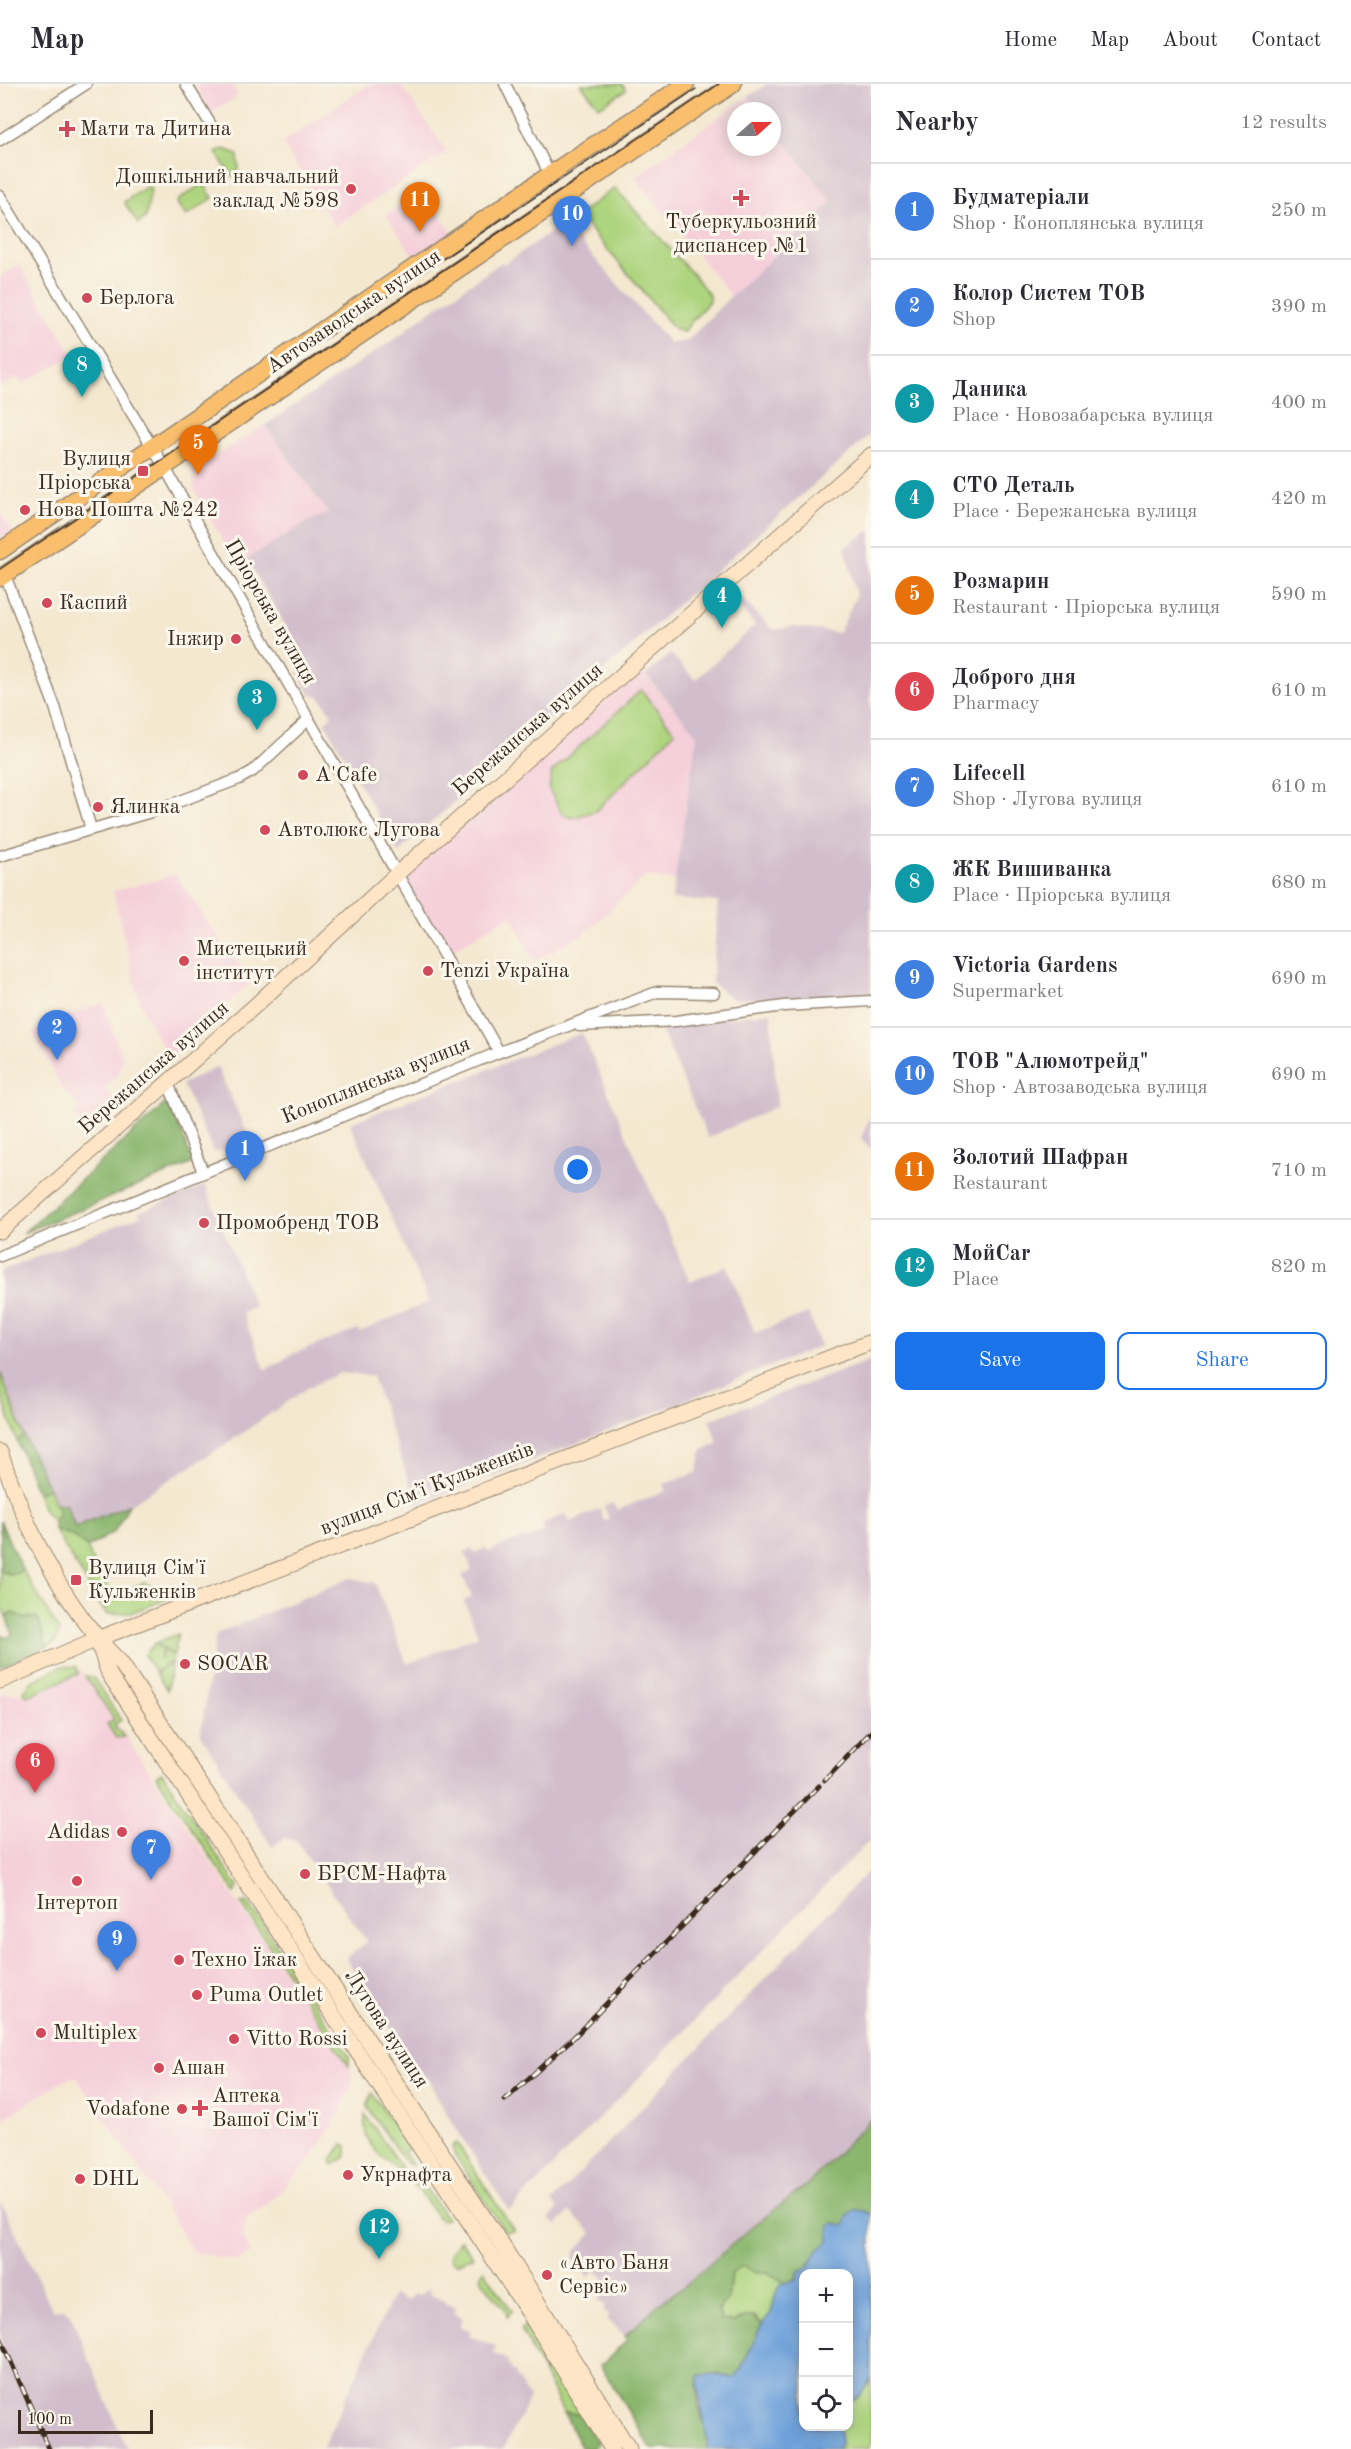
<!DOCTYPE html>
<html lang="en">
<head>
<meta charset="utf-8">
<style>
  :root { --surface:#fff; --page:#f2f2f3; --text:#2b2b33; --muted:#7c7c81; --line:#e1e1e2; --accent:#1a73e8 }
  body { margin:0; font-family:"Old Standard TT",serif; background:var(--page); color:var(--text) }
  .controls { position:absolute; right:18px; bottom:18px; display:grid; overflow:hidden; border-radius:12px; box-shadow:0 3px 15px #0003 }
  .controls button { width:54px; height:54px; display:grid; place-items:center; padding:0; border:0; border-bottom:2px solid var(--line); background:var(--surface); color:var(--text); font:30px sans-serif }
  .compass { position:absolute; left:727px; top:18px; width:54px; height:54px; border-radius:50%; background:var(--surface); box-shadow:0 3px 15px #0003; rotate:69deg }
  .scale { position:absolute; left:18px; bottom:15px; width:135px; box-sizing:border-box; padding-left:6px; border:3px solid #3b2a1e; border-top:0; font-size:16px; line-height:21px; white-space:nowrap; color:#3b2a1e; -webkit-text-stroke:4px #fbf7ec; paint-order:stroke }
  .you { position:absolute; left:578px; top:1086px; width:21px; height:21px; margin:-15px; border:4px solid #fff; border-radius:50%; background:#1a73e8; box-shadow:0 0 0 9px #1a73e833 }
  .badge { display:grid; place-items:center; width:39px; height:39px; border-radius:50%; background:var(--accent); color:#fff; font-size:20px; font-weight:700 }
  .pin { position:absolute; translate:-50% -50px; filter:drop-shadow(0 2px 3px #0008) }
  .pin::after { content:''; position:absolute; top:32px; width:21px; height:18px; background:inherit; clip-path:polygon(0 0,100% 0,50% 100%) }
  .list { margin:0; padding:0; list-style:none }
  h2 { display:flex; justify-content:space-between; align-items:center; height:78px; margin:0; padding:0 24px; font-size:26px }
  h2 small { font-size:20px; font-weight:400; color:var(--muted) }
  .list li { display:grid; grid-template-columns:39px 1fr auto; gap:18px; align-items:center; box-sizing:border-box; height:96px; padding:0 24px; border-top:2px solid var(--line) }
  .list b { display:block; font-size:22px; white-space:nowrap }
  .list p { margin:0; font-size:20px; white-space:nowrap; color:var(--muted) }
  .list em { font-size:20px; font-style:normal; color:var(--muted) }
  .actions { display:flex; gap:12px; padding:18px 24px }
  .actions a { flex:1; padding:14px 0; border:2px solid var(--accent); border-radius:12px; text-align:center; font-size:21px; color:var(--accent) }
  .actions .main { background:var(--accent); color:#fff }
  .icon { flex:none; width:33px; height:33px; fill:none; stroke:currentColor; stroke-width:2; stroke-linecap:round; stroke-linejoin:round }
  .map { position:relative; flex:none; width:871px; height:2365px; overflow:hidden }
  header { display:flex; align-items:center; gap:36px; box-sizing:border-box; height:84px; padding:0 30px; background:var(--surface); border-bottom:2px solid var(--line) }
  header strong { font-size:28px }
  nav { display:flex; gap:33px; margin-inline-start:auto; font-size:21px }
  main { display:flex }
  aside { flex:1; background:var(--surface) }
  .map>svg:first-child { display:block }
  .built { fill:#f5cfda }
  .industrial { fill:#d1bdcb }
  .green { fill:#add47e; stroke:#747f4e; stroke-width:1.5 }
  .forest { fill:#8ab66d; stroke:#627046; stroke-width:1.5 }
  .water { fill:#6ea1da; stroke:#54667c; stroke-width:1.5 }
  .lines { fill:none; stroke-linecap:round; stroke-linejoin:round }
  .street-casing { stroke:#988977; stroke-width:13 }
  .secondary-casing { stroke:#988977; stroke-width:17 }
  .primary-casing { stroke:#988977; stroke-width:19 }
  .street { stroke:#fff; stroke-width:10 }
  .secondary { stroke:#fde5c5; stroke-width:15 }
  .primary { stroke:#f9bf6d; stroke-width:16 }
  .tram { stroke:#3b2a1e; stroke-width:1.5 }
  .rail-casing { stroke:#3b2a1e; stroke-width:5 }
  .rail { stroke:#fbf7ec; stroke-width:3; stroke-dasharray:9; stroke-linecap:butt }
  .poi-dot { fill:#d1495b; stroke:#fbf7ec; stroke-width:2 }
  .labels { text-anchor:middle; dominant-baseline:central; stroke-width:6; stroke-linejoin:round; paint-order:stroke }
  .poi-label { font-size:21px; fill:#3b2a1e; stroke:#fbf7ec; text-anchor:start }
  .street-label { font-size:21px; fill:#3b2a1e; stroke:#fbf7ec }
</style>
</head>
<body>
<header>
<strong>Map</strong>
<nav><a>Home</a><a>Map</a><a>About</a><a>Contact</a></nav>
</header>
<main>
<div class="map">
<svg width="871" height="2365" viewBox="0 0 871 2365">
  <rect width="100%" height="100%" fill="#fbf7ec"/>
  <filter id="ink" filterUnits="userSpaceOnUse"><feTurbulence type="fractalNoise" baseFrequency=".0167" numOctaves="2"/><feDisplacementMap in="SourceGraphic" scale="12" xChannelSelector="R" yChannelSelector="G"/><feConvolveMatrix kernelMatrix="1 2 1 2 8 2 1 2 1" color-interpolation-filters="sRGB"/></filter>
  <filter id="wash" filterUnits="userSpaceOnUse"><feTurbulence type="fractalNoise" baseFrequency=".008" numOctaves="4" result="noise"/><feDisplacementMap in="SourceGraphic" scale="24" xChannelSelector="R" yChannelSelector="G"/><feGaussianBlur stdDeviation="1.35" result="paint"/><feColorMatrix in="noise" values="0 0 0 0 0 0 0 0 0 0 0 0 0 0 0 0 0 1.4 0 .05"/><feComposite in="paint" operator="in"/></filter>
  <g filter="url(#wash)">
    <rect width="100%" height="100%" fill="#f4e8d0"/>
    <g class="built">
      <path d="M194,0H232L238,12L211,29Z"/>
      <path d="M370,0H400L447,68L335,142L282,59Z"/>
      <path d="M749,12L760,27H736V63H772V42L832,118L731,212L635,93Z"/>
      <path d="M423,106L454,151L416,176L386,131Z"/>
      <path d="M19,181L73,271L22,300L17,293L0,303V193Z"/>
      <path d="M265,341L328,429L309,437L237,482L193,403L195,392L192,387Z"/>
      <path d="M0,428L13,448L0,457Z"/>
      <path d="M641,586L697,651L675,796L646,792L585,849L534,877L511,831L447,869L406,797L409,789Z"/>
      <path d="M175,790L222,859L253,895L169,976L140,919L113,807L158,796Z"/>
      <path d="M103,919L123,975L119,990L104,1005L113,1016L84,1042L74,1031L81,1025L61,1003L33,949L39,943L54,936Z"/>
      <path d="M80,1585L349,1984L353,1996L340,2029L310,2076L268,2120L247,2134L242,2153L251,2169L238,2177L193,2168L166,2124L77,1994L69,1993L0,2037V1609L26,1610Z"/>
    </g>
    <g class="industrial">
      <path d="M767,0H871V350L398,768L325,639L332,630L319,612L310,611L298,589L301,568L247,475L309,437L328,429L265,341L408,246L407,244L502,178L504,180L548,150L562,138L670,259L687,257L731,212L832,118L772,42V27H760L749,12Z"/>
      <path d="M871,446V911L732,915L712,899L718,818L672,815L697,651L646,591L671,570L695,596L755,541L733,516L739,512L773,546L792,543L839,549L856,512L845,463Z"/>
      <path d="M771,928L777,1022L708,1054L660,943Z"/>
      <path d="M582,949L690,1198L727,1182L755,1249L808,1229L821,1262L578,1359L417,1420L372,1292L340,1289L309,1303L229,1358L129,1421L75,1443L66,1422L56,1419L17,1336L0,1288V1188L140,1132L139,1128L205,1102L255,1223L242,1229L265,1285L279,1279L290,1271L358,1245L360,1248L429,1218L350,1039Z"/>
      <path d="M217,983L249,1053L214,1069L182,1000Z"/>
      <path d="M871,1031V1066L861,1054Z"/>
      <path d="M871,1276V1755L509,2127L438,2016L431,1998L414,1982L346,1874L367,1858L296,1756L285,1754L272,1763L202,1653L201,1647L216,1550L351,1494L375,1499L407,1580L478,1551L464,1517L472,1513L462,1491L472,1486L465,1468L472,1465L474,1469L486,1464L488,1468L511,1458L528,1454L544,1448L542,1440L566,1430L570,1438L600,1425L604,1437L609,1435L604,1422L613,1419L617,1426L666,1407L664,1400L697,1389L702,1366L718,1359L709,1336Z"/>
      <path d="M871,1784V2035L808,2100L756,2140L681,2205L662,2217L625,2252L607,2235L609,2232L603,2226L606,2222L598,2215L611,2201L595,2186L588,2193L572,2174L575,2171L573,2169L592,2149L570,2128L556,2141L549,2135L558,2125L552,2118Z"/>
      <path d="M0,2116L51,2223L52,2226L64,2225L71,2232L127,2365H0Z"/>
      <path d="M427,2205L431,2206L430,2210L456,2223L453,2229L463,2234L459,2242L471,2247L469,2252L496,2262L493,2269L509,2277L507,2280L511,2282L510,2285L515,2288L517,2295L521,2297L519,2300L523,2303L522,2305L530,2313L503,2365H322L393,2211L407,2217L414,2210L420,2211Z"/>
    </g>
    <g class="green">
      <path d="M581,0H622L626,6L599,23Z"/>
      <path d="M223,65L233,68L238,72L239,85L232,92L216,69Z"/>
      <path d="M203,99L213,114L186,132L176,118Z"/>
      <path d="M148,102L151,104L146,133L138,140L124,118Z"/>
      <path d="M615,104L697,195L709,211V217L683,248L675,245L578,131Z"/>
      <path d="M641,606L675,648L596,727L572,734L562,730L549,705L552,688Z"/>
      <path d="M0,1288L24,1352L17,1357L0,1307Z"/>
      <path d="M49,1404L59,1428L54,1439L44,1426L37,1409Z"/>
      <path d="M54,1445L72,1452L88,1463L95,1487L113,1509L144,1499L174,1509L172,1513L131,1529L106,1530Z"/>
      <path d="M22,1485L57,1543L59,1548L55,1559L47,1563L39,1535L31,1533L26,1535L13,1529L6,1532L0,1520V1486L5,1489H18Z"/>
      <path d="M178,1550L174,1571L155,1559Z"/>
      <path d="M154,1560L161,1565L160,1574H162L163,1566L173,1573L172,1577L155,1588L144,1571Z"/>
      <path d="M172,1579L167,1606L156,1590Z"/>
      <path d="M61,1582L77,1583L78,1590L27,1612L24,1607L32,1597Z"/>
      <path d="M85,1592L93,1593L121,1636L114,1641L124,1653L116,1654L107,1640L114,1635Z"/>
      <path d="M162,1689L238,1803L235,1809L156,1692Z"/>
      <path d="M248,1818L349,1972V1982L241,1819Z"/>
      <path d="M372,2009L409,2065L404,2068L413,2081L406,2079L367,2023Z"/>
      <path d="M365,2030L407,2092L416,2091L447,2135L441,2136L437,2133C428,2121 422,2109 412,2098C391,2075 360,2069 365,2030Z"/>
      <path d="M457,2059L514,2147L505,2148L454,2070L452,2062Z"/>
      <path d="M343,2060L347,2062V2072L333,2081L331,2077Z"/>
      <path d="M460,2156L473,2173L456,2180L451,2176L450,2170Z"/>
      <path d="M743,2182C756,2186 775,2188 785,2199L776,2208L771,2229L762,2240L755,2232L733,2238L722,2236C714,2223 726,2221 729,2210C730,2203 730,2196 731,2190Z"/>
      <path d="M484,2186L512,2227L507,2233L506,2227L482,2196L481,2190Z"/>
      <path d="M525,2242L580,2330L564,2329L521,2245Z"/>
      <path d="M871,2295V2360L867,2365H838L841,2359L839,2343L848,2342L849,2317L860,2312Z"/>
    </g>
    <g class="forest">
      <path d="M169,1016L193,1079L23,1149Z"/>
      <path d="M24,1352L49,1404L37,1409L17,1357Z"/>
      <path d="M56,1419L66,1421L75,1443L129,1421L114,1448L88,1463L72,1452L54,1445V1437L59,1428Z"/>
      <path d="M0,1437L22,1485L18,1489L9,1490L0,1486Z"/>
      <path d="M13,1529L26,1535L37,1533L47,1563L0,1583V1551L9,1553L13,1550L6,1532Z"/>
      <path d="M871,2035V2130L865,2127L843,2142L836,2139L830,2142L829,2157L818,2166L808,2183L800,2186L794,2197L785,2199L767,2188H756L743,2182L731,2190L728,2214L718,2226L721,2236L733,2238L751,2231L762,2240L741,2285L733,2294L717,2290L697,2299L698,2319L707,2350V2365H651L600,2281L607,2277L627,2256L625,2252L662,2217L681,2205L756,2140L808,2100Z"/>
      <path d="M564,2329L580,2330L598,2359L594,2364L582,2365Z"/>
    </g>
    <path class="water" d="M854,2126H860L871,2130V2295L860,2312L849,2317L848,2190H804V2342L839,2343L841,2359L838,2365H707C708,2341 697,2319 698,2295L700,2291L711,2290L733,2294L741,2285L762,2240L771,2229L776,2208L781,2201L797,2195L798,2188L809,2183L818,2166L829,2157L830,2142L832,2139L845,2141L847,2133Z"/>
  </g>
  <g filter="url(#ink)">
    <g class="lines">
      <g class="street-casing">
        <g id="street">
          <path d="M186,0L214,46"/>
          <path d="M505,0L550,91"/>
          <path d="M0,56L86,0"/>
          <path d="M0,112L165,384L499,968"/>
          <path d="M5,491L55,623L91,745"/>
          <path d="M0,772L151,728L239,695L253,687L309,635"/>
          <path d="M579,942L676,937L784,922L871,917"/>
          <path d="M168,999L203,1088"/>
          <path d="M0,1172L492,971L657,908L714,909"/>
        </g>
      </g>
      <g class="secondary-casing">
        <g id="secondary">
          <path d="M0,1147L257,920L398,789L871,371"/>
          <path d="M0,1368C27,1447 62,1520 121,1579L504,2164L629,2365"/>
          <path d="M99,1561L109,1590L531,2232L612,2365"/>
          <path d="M0,1597L97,1555L871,1258"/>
        </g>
      </g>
      <g class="primary-casing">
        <g id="primary">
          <path d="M0,467L565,80L686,0"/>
          <path d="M0,494L733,0"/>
        </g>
      </g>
      <use href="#street" class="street"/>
      <use href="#secondary" class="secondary"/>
      <use href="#primary" class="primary"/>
      <g class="tram">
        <path d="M337,246L696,5"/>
        <path d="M0,485L719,0"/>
      </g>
      <g class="rail-casing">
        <g id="rail">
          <path d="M825,1696L871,1648"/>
          <path d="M646,1879L819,1702"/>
          <path d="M505,2016L574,1953L642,1883"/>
          <path d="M0,2253L49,2365"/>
        </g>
      </g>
      <use href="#rail" class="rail"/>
    </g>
  </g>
  <g class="poi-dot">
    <path d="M64 36h6v6h6v6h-6v6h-6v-6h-6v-6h6z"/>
    <circle cx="351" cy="105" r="6"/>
    <path d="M738 105h6v6h6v6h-6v6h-6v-6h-6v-6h6z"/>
    <circle cx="87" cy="214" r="6"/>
    <rect x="137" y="381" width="12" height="12" rx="3"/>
    <circle cx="25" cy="426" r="6"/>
    <circle cx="47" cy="519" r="6"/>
    <circle cx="236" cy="555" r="6"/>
    <circle cx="303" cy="691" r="6"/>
    <circle cx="98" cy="723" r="6"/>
    <circle cx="265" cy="746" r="6"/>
    <circle cx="184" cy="877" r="6"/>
    <circle cx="428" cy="887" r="6"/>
    <circle cx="204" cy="1139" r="6"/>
    <rect x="70" y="1490" width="12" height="12" rx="3"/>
    <circle cx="185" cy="1580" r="6"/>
    <circle cx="122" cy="1748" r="6"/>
    <circle cx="305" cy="1790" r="6"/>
    <circle cx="77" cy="1797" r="6"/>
    <circle cx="179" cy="1876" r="6"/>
    <circle cx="197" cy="1911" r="6"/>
    <circle cx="41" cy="1949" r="6"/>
    <circle cx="234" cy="1955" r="6"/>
    <circle cx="159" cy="1984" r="6"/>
    <path d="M197 2015h6v6h6v6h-6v6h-6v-6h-6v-6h6z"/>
    <circle cx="182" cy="2025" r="6"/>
    <circle cx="348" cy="2091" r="6"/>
    <circle cx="80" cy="2095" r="6"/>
    <circle cx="547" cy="2191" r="6"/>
  </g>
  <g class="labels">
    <g class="poi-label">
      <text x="80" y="45">Мати та Дитина</text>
      <text x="339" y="93" text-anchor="end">Дошкільний навчальний<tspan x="339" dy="24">заклад №598</tspan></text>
      <text x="741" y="138" text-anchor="middle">Туберкульозний<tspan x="741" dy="24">диспансер №1</tspan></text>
      <text x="99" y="214">Берлога</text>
      <text x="131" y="375" text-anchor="end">Вулиця<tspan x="131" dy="24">Пріорська</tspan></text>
      <text x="37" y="426">Нова Пошта №242</text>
      <text x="59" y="519">Каспий</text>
      <text x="224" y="555" text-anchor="end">Інжир</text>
      <text x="315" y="691">A'Cafe</text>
      <text x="110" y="723">Ялинка</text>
      <text x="277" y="746">Автолюкс Лугова</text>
      <text x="196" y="865">Мистецький<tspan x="196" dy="24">інститут</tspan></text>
      <text x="440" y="887">Tenzi Україна</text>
      <text x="216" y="1139">Промобренд ТОВ</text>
      <text x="88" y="1484">Вулиця Сім'ї<tspan x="88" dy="24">Кульженків</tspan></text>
      <text x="197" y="1580">SOCAR</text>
      <text x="110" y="1748" text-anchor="end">Adidas</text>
      <text x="317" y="1790">БРСМ-Нафта</text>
      <text x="77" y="1819" text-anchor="middle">Інтертоп</text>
      <text x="191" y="1876">Техно Їжак</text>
      <text x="209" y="1911">Puma Outlet</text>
      <text x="53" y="1949">Multiplex</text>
      <text x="246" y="1955">Vitto Rossi</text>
      <text x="171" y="1984">Ашан</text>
      <text x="212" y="2012">Аптека<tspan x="212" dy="24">Вашої Сім'ї</tspan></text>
      <text x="170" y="2025" text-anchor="end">Vodafone</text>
      <text x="360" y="2091">Укрнафта</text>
      <text x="92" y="2095">DHL</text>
      <text x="559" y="2179">«Авто Баня<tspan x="559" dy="24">Сервіс»</tspan></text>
    </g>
    <g class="street-label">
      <text transform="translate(354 228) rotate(-34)">Автозаводська вулиця</text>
      <text transform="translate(270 528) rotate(60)">Пріорська вулиця</text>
      <text transform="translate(528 646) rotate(-41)">Бережанська вулиця</text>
      <text transform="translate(154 984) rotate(-41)">Бережанська вулиця</text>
      <text transform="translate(376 997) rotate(-22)">Коноплянська вулиця</text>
      <text transform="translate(427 1405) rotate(-21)">вулиця Сімʼї Кульженків</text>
      <text transform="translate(386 1945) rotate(57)">Лугова вулиця</text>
    </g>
  </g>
</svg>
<div class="controls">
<button>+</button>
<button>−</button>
<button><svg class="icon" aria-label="locate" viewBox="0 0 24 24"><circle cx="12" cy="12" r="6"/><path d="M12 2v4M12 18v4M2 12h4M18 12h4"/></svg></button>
</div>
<svg class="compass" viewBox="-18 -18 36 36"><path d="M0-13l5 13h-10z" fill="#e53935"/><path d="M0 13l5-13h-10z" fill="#7c7c81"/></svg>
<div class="scale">100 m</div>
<div class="you"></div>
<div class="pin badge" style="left:245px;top:1097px;background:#3f7fe0">1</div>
<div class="pin badge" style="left:57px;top:976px;background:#3f7fe0">2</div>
<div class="pin badge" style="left:257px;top:646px;background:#0f9aa8">3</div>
<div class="pin badge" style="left:722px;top:544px;background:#0f9aa8">4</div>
<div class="pin badge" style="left:198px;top:391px;background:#e8710a">5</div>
<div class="pin badge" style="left:35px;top:1709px;background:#e0444e">6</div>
<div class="pin badge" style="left:151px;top:1796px;background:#3f7fe0">7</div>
<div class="pin badge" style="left:82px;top:313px;background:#0f9aa8">8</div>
<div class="pin badge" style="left:117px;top:1887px;background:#3f7fe0">9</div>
<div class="pin badge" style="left:572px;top:162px;background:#3f7fe0">10</div>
<div class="pin badge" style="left:420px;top:148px;background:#e8710a">11</div>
<div class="pin badge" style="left:379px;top:2175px;background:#0f9aa8">12</div>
</div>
<aside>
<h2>Nearby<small>12 results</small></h2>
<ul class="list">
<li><span class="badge" style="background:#3f7fe0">1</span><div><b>Будматеріали</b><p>Shop · Коноплянська вулиця</p></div><em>250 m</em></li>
<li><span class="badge" style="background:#3f7fe0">2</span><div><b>Колор Систем ТОВ</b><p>Shop</p></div><em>390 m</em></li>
<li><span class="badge" style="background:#0f9aa8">3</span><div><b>Даника</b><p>Place · Новозабарська вулиця</p></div><em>400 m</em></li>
<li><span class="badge" style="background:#0f9aa8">4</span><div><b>СТО Деталь</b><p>Place · Бережанська вулиця</p></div><em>420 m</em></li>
<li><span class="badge" style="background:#e8710a">5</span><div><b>Розмарин</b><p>Restaurant · Пріорська вулиця</p></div><em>590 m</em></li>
<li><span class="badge" style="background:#e0444e">6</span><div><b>Доброго дня</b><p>Pharmacy</p></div><em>610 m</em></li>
<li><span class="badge" style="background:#3f7fe0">7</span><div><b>Lifecell</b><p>Shop · Лугова вулиця</p></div><em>610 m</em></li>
<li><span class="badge" style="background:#0f9aa8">8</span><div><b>ЖК Вишиванка</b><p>Place · Пріорська вулиця</p></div><em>680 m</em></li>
<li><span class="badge" style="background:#3f7fe0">9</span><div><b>Victoria Gardens</b><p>Supermarket</p></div><em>690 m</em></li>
<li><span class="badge" style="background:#3f7fe0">10</span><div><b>ТОВ &quot;Алюмотрейд&quot;</b><p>Shop · Автозаводська вулиця</p></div><em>690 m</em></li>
<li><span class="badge" style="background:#e8710a">11</span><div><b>Золотий Шафран</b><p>Restaurant</p></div><em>710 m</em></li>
<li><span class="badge" style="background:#0f9aa8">12</span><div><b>МойCar</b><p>Place</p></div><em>820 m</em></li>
</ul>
<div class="actions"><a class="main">Save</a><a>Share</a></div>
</aside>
</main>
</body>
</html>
